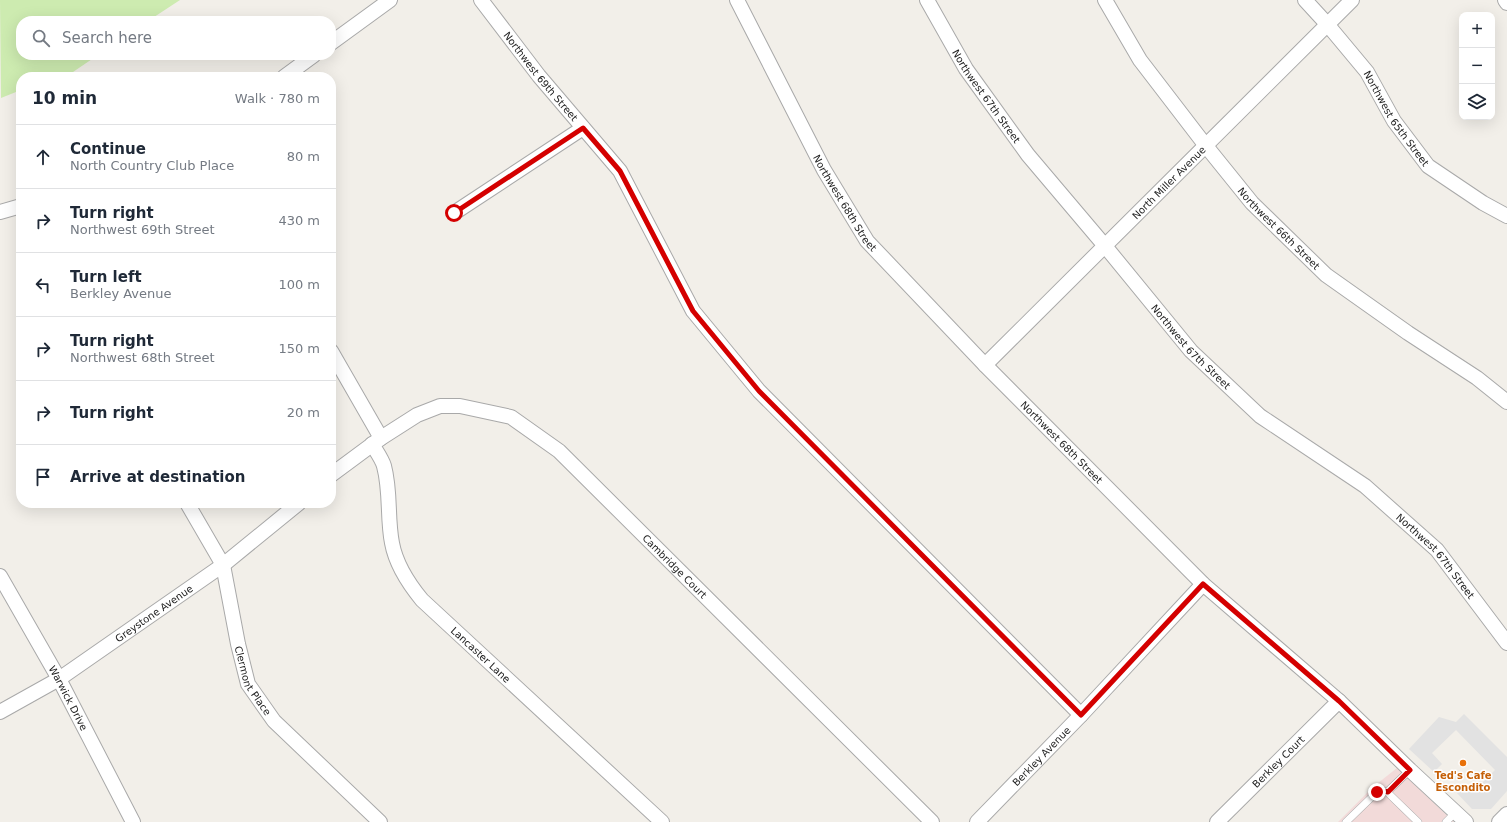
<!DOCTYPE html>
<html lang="en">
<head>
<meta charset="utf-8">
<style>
  :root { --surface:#fff; --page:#f2f2f3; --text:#1f2937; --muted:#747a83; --line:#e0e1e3 }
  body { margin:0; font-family:"DejaVu Sans",sans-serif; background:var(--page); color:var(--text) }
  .controls { position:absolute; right:12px; top:12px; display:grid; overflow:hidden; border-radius:8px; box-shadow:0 4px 16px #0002 }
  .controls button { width:36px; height:36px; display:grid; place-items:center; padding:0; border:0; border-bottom:1px solid var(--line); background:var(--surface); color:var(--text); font:20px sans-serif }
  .stop { position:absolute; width:12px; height:12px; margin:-9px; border:3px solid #d40000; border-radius:50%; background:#fff }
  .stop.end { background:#d40000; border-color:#fff; box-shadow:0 1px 4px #0008 }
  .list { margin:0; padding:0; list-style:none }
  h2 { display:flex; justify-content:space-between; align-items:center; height:52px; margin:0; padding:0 16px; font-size:17px }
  h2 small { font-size:13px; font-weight:400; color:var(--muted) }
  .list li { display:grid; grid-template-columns:26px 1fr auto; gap:12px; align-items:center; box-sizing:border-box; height:64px; padding:0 16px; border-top:1px solid var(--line) }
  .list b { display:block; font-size:15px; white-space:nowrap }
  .list p { margin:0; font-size:13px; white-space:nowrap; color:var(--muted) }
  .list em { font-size:13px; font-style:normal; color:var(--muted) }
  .icon { flex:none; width:22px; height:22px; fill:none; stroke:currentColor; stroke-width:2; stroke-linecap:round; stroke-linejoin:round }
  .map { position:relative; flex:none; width:1507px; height:822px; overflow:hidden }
  .search { position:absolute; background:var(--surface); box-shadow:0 4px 16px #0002; left:16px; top:16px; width:320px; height:44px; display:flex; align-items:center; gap:10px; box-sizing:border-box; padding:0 14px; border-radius:16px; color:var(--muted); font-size:15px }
  .panel { position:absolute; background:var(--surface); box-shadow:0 4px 16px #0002; left:16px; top:72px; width:320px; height:436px; border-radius:16px }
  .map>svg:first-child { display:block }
  .commercial { fill:#f2dad9 }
  .grass { fill:#cdebb0 }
  .parking { fill:#e2e2e2 }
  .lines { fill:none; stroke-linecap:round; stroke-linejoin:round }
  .lane-casing { stroke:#a9a9a9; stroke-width:8 }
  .street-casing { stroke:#a9a9a9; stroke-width:16 }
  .lane { stroke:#fff; stroke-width:7 }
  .street { stroke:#fff; stroke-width:14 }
  .route { stroke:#d40000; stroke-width:5 }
  .food-dot { fill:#e8710a; stroke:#fff; stroke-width:1.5 }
  .labels { text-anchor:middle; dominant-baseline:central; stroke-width:3; stroke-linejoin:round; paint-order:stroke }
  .street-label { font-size:10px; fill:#222; stroke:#fff }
  .food-label { font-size:10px; font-weight:bold; fill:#c56008; stroke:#fff }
</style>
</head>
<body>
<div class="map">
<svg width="1507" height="822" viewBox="0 0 1507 822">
  <rect width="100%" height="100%" fill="#f2efe9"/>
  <path class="commercial" d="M1397,768L1454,822H1338L1373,787Z"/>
  <path class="grass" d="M0,0H180L148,21H21V55H98L73,72L58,77H21V90L1,98Z"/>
  <path class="parking" d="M1464,714L1507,757V791L1491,809H1472L1456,792L1463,784L1473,792L1495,770L1456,730L1432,753L1442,764L1434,772L1409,749L1439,717L1456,722Z"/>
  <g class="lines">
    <g class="lane-casing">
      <g id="lane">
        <path d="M1410,770L1387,792L1418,822"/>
        <path d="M1346,822L1377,792L1384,791L1387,792"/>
        <path d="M1446,822L1456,812"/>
      </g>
    </g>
    <g class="street-casing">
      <g id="street">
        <path id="s1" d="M481,0L539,76L620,171L693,311L759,391L1081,715"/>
        <path id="s2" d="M737,0L824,170L867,241L985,365L1203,584L1339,701L1410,770L1466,822"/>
        <path id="s3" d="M927,0L966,69L1028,155L1105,246L1191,351L1260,416L1365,486L1437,550L1507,643"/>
        <path id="s4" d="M1105,0L1140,60L1206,146L1252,203L1326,275L1408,333L1477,378L1507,402"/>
        <path id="s5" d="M1305,0L1327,24L1367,72L1394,121L1428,166L1483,203L1507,216"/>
        <path d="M1505,0L1507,3"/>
        <path d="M331,43L390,0"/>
        <path d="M284,77L314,55"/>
        <path d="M0,212L21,206"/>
        <path d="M454,213L583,128"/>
        <path d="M331,351L381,438"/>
        <path id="s6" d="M985,365L1352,0"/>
        <path id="s7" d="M372,444C376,451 382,459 384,466C391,492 387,518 392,543C396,565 408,583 422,600L662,822"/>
        <path id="s8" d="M331,475L381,438L417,415L440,406H460L511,417L559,451L932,822"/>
        <path id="s9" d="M187,503L223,565L238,644L248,684L274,721L380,822"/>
        <path id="s10" d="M0,576L59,679L133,822"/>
        <path id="s11" d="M0,712L59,679L223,565L299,503"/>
        <path id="s12" d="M977,822L1081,715L1203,584"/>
        <path id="s13" d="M1217,822L1339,701"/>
        <path d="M1499,822L1507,814"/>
      </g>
    </g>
    <use href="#lane" class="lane"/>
    <use href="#street" class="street"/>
  </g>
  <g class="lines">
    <path class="route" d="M454,213L583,128L620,171L693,311L759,391L1081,715L1203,584L1339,701L1410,770L1388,792L1384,791L1377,792"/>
  </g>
  <circle class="food-dot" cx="1463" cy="763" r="4"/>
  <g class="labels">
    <g class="street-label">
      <text stroke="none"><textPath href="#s1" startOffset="97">Northwest 69th Street</textPath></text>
      <text stroke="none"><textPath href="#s3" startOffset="113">Northwest 67th Street</textPath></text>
      <text stroke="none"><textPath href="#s5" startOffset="150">Northwest 65th Street</textPath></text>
      <text stroke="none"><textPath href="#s6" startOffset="259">North Miller Avenue</textPath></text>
      <text stroke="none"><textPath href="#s2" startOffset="230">Northwest 68th Street</textPath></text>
      <text stroke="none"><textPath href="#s4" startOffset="288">Northwest 66th Street</textPath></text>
      <text stroke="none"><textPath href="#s3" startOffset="437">Northwest 67th Street</textPath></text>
      <text stroke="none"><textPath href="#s2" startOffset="554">Northwest 68th Street</textPath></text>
      <text stroke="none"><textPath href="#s3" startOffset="761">Northwest 67th Street</textPath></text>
      <text stroke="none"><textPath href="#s8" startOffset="424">Cambridge Court</textPath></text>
      <text stroke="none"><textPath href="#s11" startOffset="183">Greystone Avenue</textPath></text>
      <text stroke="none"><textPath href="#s7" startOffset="248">Lancaster Lane</textPath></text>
      <text stroke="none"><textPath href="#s9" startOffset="192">Clermont Place</textPath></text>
      <text stroke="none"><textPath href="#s10" startOffset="140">Warwick Drive</textPath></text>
      <text stroke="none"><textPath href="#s12" startOffset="92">Berkley Avenue</textPath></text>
      <text stroke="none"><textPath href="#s13" startOffset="86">Berkley Court</textPath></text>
    </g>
    <g class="food-label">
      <text x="1463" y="775">Ted's Cafe<tspan x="1463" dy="12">Escondito</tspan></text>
    </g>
  </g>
</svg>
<div class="controls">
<button>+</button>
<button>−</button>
<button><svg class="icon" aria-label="layers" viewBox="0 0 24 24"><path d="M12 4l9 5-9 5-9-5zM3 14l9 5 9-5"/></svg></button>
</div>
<div class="stop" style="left:454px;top:213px"></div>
<div class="stop end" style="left:1377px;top:792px"></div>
<div class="search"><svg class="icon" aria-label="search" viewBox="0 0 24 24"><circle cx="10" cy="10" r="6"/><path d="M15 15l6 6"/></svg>Search here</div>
<section class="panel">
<h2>10 min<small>Walk · 780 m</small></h2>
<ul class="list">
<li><svg class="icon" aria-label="ahead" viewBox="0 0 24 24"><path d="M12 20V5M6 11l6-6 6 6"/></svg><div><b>Continue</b><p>North Country Club Place</p></div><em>80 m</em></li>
<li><svg class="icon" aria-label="right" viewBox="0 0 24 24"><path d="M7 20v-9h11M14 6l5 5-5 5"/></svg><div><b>Turn right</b><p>Northwest 69th Street</p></div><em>430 m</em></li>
<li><svg class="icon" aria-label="left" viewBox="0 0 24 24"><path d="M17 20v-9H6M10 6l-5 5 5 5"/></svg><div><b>Turn left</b><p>Berkley Avenue</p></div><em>100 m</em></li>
<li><svg class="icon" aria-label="right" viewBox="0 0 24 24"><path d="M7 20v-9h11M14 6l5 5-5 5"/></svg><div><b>Turn right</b><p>Northwest 68th Street</p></div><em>150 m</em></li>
<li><svg class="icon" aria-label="right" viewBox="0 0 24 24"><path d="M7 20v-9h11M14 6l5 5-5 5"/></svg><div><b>Turn right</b></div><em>20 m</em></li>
<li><svg class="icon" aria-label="arrive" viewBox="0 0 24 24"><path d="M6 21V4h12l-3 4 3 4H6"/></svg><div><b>Arrive at destination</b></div></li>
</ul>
</section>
</div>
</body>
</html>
